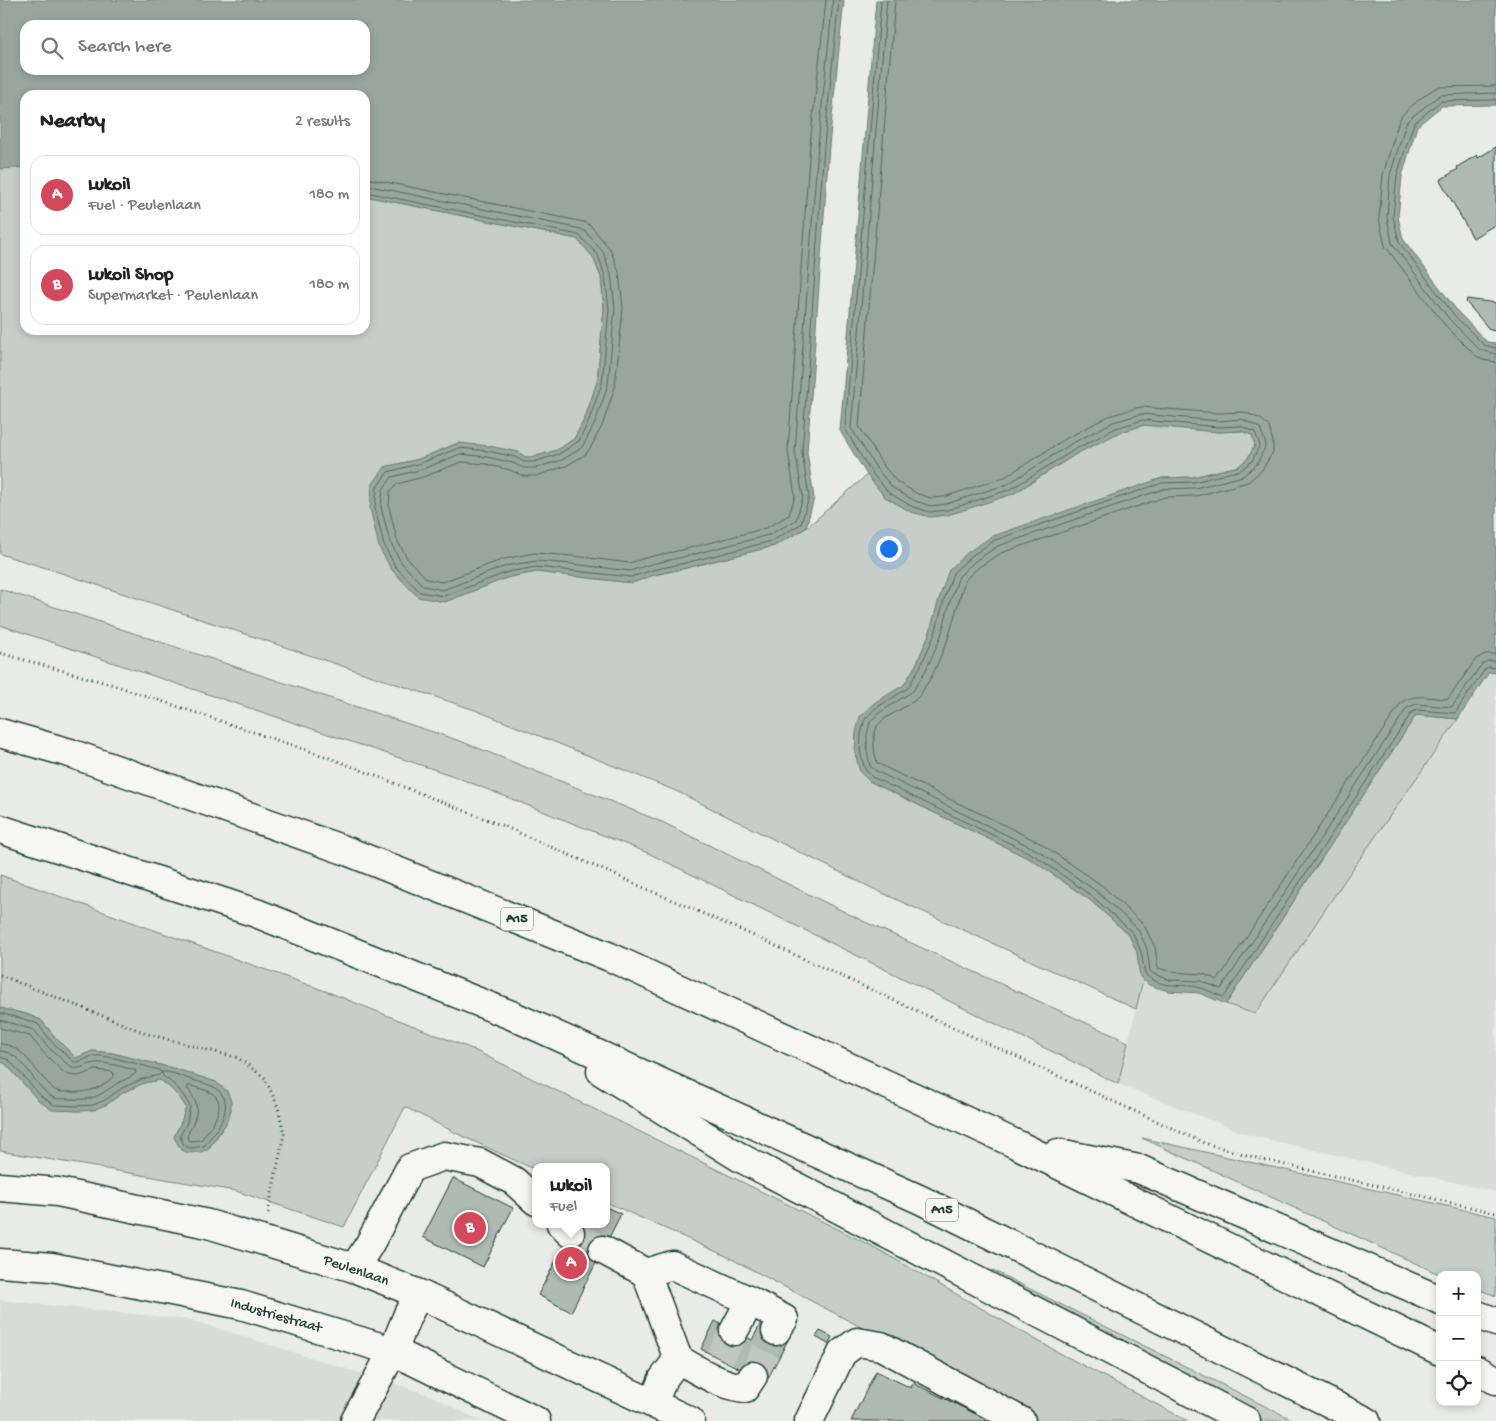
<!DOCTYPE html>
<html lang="en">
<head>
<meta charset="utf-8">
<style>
  :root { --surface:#fff; --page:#f6f6f6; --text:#222; --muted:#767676; --line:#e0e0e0; --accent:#d1495b }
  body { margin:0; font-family:"Gochi Hand",sans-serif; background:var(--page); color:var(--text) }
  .controls { position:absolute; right:15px; bottom:15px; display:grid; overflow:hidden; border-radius:10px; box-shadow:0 2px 8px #0003 }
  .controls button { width:45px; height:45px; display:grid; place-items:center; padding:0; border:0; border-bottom:1px solid var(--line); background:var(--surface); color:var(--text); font:25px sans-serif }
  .you { position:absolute; left:888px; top:548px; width:18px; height:18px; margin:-12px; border:4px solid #fff; border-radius:50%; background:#1a73e8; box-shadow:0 0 0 8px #1a73e833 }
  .badge { display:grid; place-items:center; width:32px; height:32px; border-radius:50%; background:var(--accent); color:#fff; font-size:16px; font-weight:700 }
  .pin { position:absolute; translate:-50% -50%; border:2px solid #fff; box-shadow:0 1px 5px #0006 }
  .popup { position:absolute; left:532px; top:1163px; width:78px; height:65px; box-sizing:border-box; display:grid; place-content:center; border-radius:10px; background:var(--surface); filter:drop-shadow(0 1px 4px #0005); font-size:16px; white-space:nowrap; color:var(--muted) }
  .popup b { font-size:19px; color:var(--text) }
  .popup::after { content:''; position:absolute; left:50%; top:100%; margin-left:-10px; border:10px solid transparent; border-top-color:var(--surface) }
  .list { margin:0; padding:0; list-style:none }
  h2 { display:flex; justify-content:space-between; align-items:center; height:65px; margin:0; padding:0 20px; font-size:21px }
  h2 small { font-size:16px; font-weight:400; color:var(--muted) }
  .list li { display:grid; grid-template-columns:32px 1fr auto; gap:15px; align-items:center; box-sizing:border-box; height:80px; margin:0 10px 10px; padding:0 10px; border:1px solid var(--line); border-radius:15px }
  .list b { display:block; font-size:19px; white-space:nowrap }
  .list p { margin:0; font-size:16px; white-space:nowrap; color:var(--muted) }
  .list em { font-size:16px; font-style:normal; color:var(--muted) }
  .icon { flex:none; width:28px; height:28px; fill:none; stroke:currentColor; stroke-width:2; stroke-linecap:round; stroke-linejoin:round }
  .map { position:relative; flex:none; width:1496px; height:1421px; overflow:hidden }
  .search { position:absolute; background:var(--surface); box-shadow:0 2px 8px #0003; left:20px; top:20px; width:350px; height:55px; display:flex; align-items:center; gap:12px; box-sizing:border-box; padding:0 18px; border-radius:15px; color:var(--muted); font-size:19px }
  .panel { position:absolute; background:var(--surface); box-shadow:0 2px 8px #0003; left:20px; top:90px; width:350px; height:245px; border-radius:15px }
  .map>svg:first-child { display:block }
  .built { fill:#d8dcd8 }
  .green { fill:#c7cec9; stroke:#73867e }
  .water { fill:#99a6a0; stroke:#687c75; fill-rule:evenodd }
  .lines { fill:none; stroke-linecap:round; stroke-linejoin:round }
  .shore { stroke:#50675f; stroke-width:1 }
  .building { fill:#b0bab5; stroke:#1f3d34 }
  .minor-tunnel { stroke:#c1c8c3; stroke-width:28; stroke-dasharray:28 14; stroke-linecap:butt }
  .minor-casing { stroke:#1f3d34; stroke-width:31 }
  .highway-casing { stroke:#1f3d34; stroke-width:31 }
  .path { stroke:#1f3d34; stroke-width:3; stroke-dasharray:1 4; stroke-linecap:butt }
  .minor { stroke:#f6f6f2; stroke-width:28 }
  .highway { stroke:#f6f6f2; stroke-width:28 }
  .labels { text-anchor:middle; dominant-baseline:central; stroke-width:4; stroke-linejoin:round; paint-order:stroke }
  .shield { fill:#f6f6f2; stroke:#60746d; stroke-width:1 }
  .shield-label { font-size:14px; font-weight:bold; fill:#1f3d34 }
  .street-label { font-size:15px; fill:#1f3d34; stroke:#f6f6f2 }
</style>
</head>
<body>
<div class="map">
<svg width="1496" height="1421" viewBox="0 0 1496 1421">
  <rect width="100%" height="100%" fill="#e9ebe7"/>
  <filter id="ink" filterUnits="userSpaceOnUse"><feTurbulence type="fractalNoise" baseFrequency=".02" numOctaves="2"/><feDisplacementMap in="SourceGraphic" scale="10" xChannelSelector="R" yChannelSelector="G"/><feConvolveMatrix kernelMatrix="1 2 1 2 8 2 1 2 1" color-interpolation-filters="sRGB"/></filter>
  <g filter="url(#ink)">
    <g class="built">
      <path d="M1489,672L1496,673V1192L1249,1135L1118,1084L1143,980L1149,985L1168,991L1199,993L1226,1004L1255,1014L1347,877Z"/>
      <path d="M0,1300L191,1320L430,1395L481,1421H0Z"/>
    </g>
    <g class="green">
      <path d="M25,167V330H365V196L577,239L593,257L601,277L604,309L597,382L585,418L574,439L557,450L533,457H525L518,452L458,443L419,459L385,467L445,602L509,577L537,572L632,583L654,575L686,568L774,546L806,528L867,475L885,497L1013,494L1076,454L1118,433L1144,425L1218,432L1241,431L1252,435L1255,445L1248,458L1239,466L1193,477L1162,478L939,599L930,632L916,665L904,685L873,704L855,752L860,772L869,781L1032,860L1090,900L1129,935L1137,952L1140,977L1143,980L1136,1009L878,891L676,791L475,710L43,567L0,554V169Z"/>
      <path d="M0,589L463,742L662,822L863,921L1128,1042L1118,1084L648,853L451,775L0,625Z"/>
      <path d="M1416,715L1458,719L1347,877L1255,1014L1226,1004Z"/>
      <path d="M0,875L328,992L472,1049L872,1246L1054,1350L1188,1421H1039L728,1257L606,1202V1167H536V1170L460,1135L405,1107L344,1227L236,1191L0,1151V1062L5,1063L38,1100L67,1110L79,1111L107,1104L124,1092L144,1083L160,1080C171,1087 179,1096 186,1107L182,1120L174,1137L208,1150L225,1125L231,1110L216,1082L176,1069L112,1053L92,1051L76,1058L55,1037L41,1020L26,1014L0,1008Z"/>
      <path d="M1142,1138L1496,1217V1296L1477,1289V1275H1441L1428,1269Z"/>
      <path d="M992,1270L1295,1421H1259L987,1278Z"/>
    </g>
    <g class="water">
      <path d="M0,0H844L829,146L807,452L814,498L806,528L774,546L686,568L654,575L632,583L537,572L509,577L445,602L418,597L391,569L379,547L370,508L372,485L385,467L419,459L458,443L489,446L518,452L525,457H533L557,450L574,439L585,418L597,382L604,309L601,277L593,257L577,239L365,196V95H25V167L0,169ZM25,25H365V70H25Z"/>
      <path d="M876,0H1496V105L1442,106L1417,126L1402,176L1398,217L1403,239L1458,312L1487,342L1496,343V673L1489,672L1458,719L1416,715L1226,1004L1199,993L1168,991L1149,985L1140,977L1137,952L1129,935L1090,900L1032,860L869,781L860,772L855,752L856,733L860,716L873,704L904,685L916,665L930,632L939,599L949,570L968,552L993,536L1162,478L1193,477L1239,466L1248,458L1255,445L1252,435L1241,431L1218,432L1144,425L1118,433L1076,454L1013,494L948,515L930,517L911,512L885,497L867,475L840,431Z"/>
      <path d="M0,1008L26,1014L41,1020L55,1037L76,1058L92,1051L112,1053L176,1069L216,1082L227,1091L231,1101V1110L225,1125L207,1150L200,1152L189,1153L181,1150L174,1137L182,1120L186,1107C179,1096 171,1087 160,1080L144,1083L124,1092L107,1104L94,1110L79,1111L52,1110L38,1100L5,1063L0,1062Z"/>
    </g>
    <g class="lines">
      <g class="shore">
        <path d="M881,0L845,429L871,472L889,493L913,507L930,512L947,510L1011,489L1074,450L1116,428L1143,420L1218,427L1241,426L1255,432L1260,445L1252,461L1241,470L1194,482L1162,483L995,540L971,556L953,573L944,600L935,634L920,667L908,688L876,708L865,719L861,734L860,751L865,769L872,777L1034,855L1092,896L1133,933L1141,951L1145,974C1163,991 1182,982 1201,988C1209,990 1216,995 1224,997L1412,712L1417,710L1455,713L1485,669L1489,667L1496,668"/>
        <path d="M887,0L851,428L876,468L893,488L915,501L931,506L946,504L1008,484L1071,444L1113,422L1142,414L1218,421L1242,419L1260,428L1266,445L1257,464L1243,476L1195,488L1163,489L998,546L975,561L959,576L950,602L941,636L926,670L913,691L879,713L870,722L867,735V751L870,766L876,771L1037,850L1096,891L1138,929L1147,949L1150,971L1154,974L1170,980L1201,981L1221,989L1407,708L1416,704L1452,707L1481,665L1487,661H1496"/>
        <path d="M895,0L859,426L882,464L897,482L918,494L931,498L944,497L1005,477L1067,438L1109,416L1140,407L1218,413L1244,412L1261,419L1269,427L1273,442V452L1262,470L1248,482L1196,496L1165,497L1001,553L979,567L965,580L948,639L933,674L920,695L914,701L884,719L877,726L874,736V749L877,763L947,798L994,820L1040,843L1100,884L1144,925L1155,947L1158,968L1172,972L1203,974L1218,980L1401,703C1414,692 1433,699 1448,699L1476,659L1485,654H1496"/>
        <path d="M1496,86L1438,87C1427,92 1405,110 1399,120L1383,175L1379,218L1385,246L1445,325L1476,356L1483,360L1496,362"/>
        <path d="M1496,93L1440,95L1409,119L1406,123L1390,175L1387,217L1392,243L1450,320L1480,350L1496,354"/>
        <path d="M1496,100L1441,101L1414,123L1397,175L1393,216L1399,242L1454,315L1484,345L1496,348"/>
        <path d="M365,178L584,222L591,226L610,249L619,272L623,308L615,387L602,426L591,447L586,454L566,466L536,476H523L510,470L486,464L461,462L426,476L397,484L390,492L389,507L397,540L407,558L427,579L442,582L504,559L534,553L574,556L629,563L649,557L682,550L766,528L789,515L795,496L788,451L810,144L826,0"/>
        <path d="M365,185L581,229L586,232L603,252L611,274L615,308L608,385L595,423L584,444L580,449L562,460L535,468H523L513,463L487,457L460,454L423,469L392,477L383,489L381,507L390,542L401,562L423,586L443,590L506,566L536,561L573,564L630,571L651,564L683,557L769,535L796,520L803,497L795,451L818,145L833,0"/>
        <path d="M365,192L579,235L598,255L605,276L609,309L602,383L589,420L579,441L559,454L534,462H524L515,457L488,451L459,448L421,463L388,472L377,487L375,508L384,545L395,566L420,592L444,596L508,572L536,567L631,577L653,570L685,563L772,541L801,524L809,497L802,452L824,146L839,0"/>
        <path d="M0,1013L24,1019L38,1024L51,1041L74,1062C81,1063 86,1058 93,1056C109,1054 142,1066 159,1070L161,1073L159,1075L142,1079L122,1088L105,1100L93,1105L79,1106L54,1105L41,1096L9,1060L0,1057"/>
        <path d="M0,1020L34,1030L47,1046L72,1068C81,1070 87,1064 95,1063C108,1062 122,1067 135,1070L136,1073C131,1078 123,1080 116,1084C99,1096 92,1101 70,1099C65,1098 59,1100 54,1098C33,1088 25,1052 0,1051"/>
        <path d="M0,1028L30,1036L42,1051L63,1072L70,1075L79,1076L95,1070L113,1072L114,1076C103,1087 89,1093 73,1092C68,1091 62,1093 58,1091C53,1090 49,1084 46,1081C32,1067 22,1044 0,1044"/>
        <path d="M162,1072C171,1071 183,1077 192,1080C199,1082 208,1084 214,1087C239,1103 217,1130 204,1146L190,1148L184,1145L180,1136L187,1122L190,1106C183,1093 175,1084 163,1076Z"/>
        <path d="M188,1086H191C197,1088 204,1089 210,1092C231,1104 210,1127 201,1140L189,1141L187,1137C190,1128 199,1115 196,1104C195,1099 191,1094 188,1089Z"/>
      </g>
    </g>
    <g class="building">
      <path d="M1496,147V224L1473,238L1440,180L1458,169L1457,167L1477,155L1478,158Z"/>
      <path d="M1467,299L1496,303V331L1490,330L1466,302Z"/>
      <path d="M453,1178L513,1208L483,1267L423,1237Z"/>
      <path d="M606,1207L621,1214L571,1312L538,1295L575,1224H606Z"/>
      <path d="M715,1321L752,1340L761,1323L789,1338L766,1382L701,1349Z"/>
      <path d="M820,1331L832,1337L828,1344L816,1337Z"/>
      <path d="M876,1371L911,1388L913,1383L990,1421H851Z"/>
    </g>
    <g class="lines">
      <g class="minor-tunnel">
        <path d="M570,1233L603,1250"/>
        <path d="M720,1358L734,1331"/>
        <path d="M753,1376L776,1331"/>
      </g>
      <g class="minor-casing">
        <g id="minor">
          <path d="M0,1187L58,1192L208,1224L354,1268L419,1294L690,1421"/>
          <path d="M561,1224L570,1233"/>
          <path d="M603,1250L646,1273L678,1359L663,1379L653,1403"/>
          <path d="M0,1263L52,1267L241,1305L393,1351L536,1421"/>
          <path d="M354,1268L369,1245L410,1168L444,1156L480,1163L514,1181L536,1201"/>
          <path d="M646,1273L672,1265L750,1301L734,1331"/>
          <path d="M750,1301L784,1319L776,1331"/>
          <path d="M678,1359C699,1371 720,1385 745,1388L753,1376"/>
          <path d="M355,1421L393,1351L408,1314L419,1294"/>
          <path d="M809,1421L842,1353L857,1342L881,1346L1021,1421"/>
        </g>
      </g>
      <g class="highway-casing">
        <g id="highway">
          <path d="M0,733L70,753L347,851L610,957L1018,1145L1440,1351"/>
          <path d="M0,829L256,913L511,1015L921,1200L1366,1421"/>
          <path d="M601,1071L741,1158L1246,1421"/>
          <path d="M1058,1153L1139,1169L1440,1300"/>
          <path d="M1477,1315L1496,1322"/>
          <path d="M1477,1370L1496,1380"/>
        </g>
      </g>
      <g class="path">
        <path d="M0,653L117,686L330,758L501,825L754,936L1204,1143L1264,1160L1496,1213"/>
        <path d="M0,975L148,1034L238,1058L265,1078L278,1107L284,1134L268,1213"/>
      </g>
      <use href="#minor" class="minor"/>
      <use href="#highway" class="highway"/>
    </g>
  </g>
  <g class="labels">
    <g class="shield">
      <rect x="501" y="907.5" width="32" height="23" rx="4"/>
      <rect x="926" y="1198.5" width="32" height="23" rx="4"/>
    </g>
    <g class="shield-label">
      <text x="517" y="919">A15</text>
      <text x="942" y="1210">A15</text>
    </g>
    <g class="street-label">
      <text transform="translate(356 1271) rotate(19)">Peulenlaan</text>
      <text transform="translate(276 1316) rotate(16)">Industriestraat</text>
    </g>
  </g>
</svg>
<div class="controls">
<button>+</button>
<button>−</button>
<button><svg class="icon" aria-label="locate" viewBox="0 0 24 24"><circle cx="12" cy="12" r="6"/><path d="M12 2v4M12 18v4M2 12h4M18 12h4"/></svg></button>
</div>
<div class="you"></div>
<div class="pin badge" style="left:571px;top:1263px">A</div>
<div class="popup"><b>Lukoil</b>Fuel</div>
<div class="pin badge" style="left:470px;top:1228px">B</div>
<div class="search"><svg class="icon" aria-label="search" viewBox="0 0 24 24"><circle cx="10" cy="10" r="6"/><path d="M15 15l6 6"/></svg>Search here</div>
<section class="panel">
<h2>Nearby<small>2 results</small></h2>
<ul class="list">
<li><span class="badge">A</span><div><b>Lukoil</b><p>Fuel · Peulenlaan</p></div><em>180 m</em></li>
<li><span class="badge">B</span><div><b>Lukoil Shop</b><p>Supermarket · Peulenlaan</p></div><em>180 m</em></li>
</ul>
</section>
</div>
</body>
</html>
